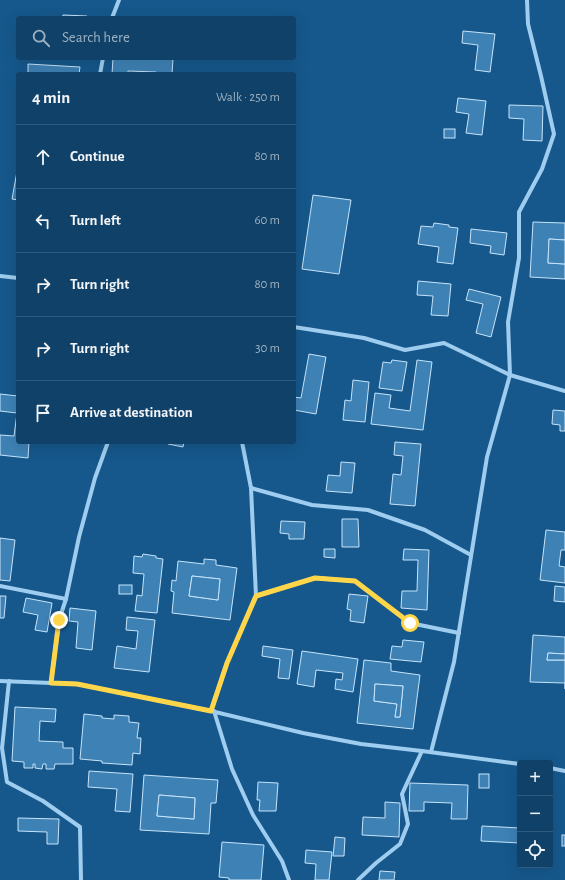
<!DOCTYPE html>
<html lang="en">
<head>
<meta charset="utf-8">
<style>
  :root { --surface:#104269; --page:#1e4d71; --text:#f1f3f6; --muted:#9cb0c0; --line:#305b7d }
  body { margin:0; font-family:"Alegreya Sans",sans-serif; background:var(--page); color:var(--text) }
  .controls { position:absolute; right:12px; bottom:12px; display:grid; overflow:hidden; border-radius:4px; box-shadow:0 4px 16px #0002 }
  .controls button { width:36px; height:36px; display:grid; place-items:center; padding:0; border:0; border-bottom:1px solid var(--line); background:var(--surface); color:var(--text); font:20px sans-serif }
  .stop { position:absolute; width:12px; height:12px; margin:-9px; border:3px solid #ffd54a; border-radius:50%; background:#fff }
  .stop.end { background:#ffd54a; border-color:#fff; box-shadow:0 1px 4px #0008 }
  .list { margin:0; padding:0; list-style:none }
  h2 { display:flex; justify-content:space-between; align-items:center; height:52px; margin:0; padding:0 16px; font-size:17px }
  h2 small { font-size:13px; font-weight:400; color:var(--muted) }
  .list li { display:grid; grid-template-columns:26px 1fr auto; gap:12px; align-items:center; box-sizing:border-box; height:64px; padding:0 16px; border-top:1px solid var(--line) }
  .list b { display:block; font-size:15px; white-space:nowrap }
  .list em { font-size:13px; font-style:normal; color:var(--muted) }
  .icon { flex:none; width:22px; height:22px; fill:none; stroke:currentColor; stroke-width:2; stroke-linecap:round; stroke-linejoin:round }
  .map { position:relative; flex:none; width:565px; height:880px; overflow:hidden }
  .search { position:absolute; background:var(--surface); box-shadow:0 4px 16px #0002; left:16px; top:16px; width:280px; height:44px; display:flex; align-items:center; gap:10px; box-sizing:border-box; padding:0 14px; border-radius:4px; color:var(--muted); font-size:15px }
  .panel { position:absolute; background:var(--surface); box-shadow:0 4px 16px #0002; left:16px; top:72px; width:280px; height:372px; border-radius:4px }
  .map>svg:first-child { display:block }
  .building { fill:#3e82b5; stroke:#c6e4fb; fill-rule:evenodd }
  .lines { fill:none; stroke-linecap:round; stroke-linejoin:round }
  .street { stroke:#9fcdef; stroke-width:4 }
  .route { stroke:#ffd54a; stroke-width:5 }
</style>
</head>
<body>
<div class="map">
<svg width="565" height="880" viewBox="0 0 565 880">
  <rect width="100%" height="100%" fill="#16588c"/>
  <g class="building">
    <path d="M63,15L87,16V18H62Z"/>
    <path d="M463,31L495,34L490,72L475,70L478,45L462,43Z"/>
    <path d="M113,58L173,59L172,74H156V72L128,71V74H112Z"/>
    <path d="M28,64L80,67L79,74H28Z"/>
    <path d="M458,98L486,101L482,135L466,133L469,114L456,112Z"/>
    <path d="M509,105L543,106L542,141L523,140L524,119L509,118Z"/>
    <rect x="444" y="129" width="11" height="9"/>
    <path d="M18,166V200L12,199Z"/>
    <path d="M313,195L351,200L339,274L302,269Z"/>
    <path d="M533,222L565,223V240L549,239L548,263L565,264V279L530,277Z"/>
    <path d="M434,223L449,225V227L458,228L453,264L437,262L439,247L418,244L421,226L433,227Z"/>
    <path d="M471,229L507,233L504,255L490,253L491,246L470,243Z"/>
    <path d="M549,239L565,240V264L548,263Z"/>
    <path d="M418,281L451,284L448,316L431,315L433,296L417,295Z"/>
    <path d="M469,289L501,297L491,337L476,333L483,304L466,300Z"/>
    <path d="M309,354L326,357L316,414L294,410V397L301,398Z"/>
    <path d="M392,360L407,362L402,391L379,388L383,362L391,363Z"/>
    <path d="M417,360L432,362L423,430L371,424L375,393L391,395L389,408L410,411Z"/>
    <path d="M353,380L369,382L365,422L343,420L345,400L351,401Z"/>
    <path d="M0,394L18,396V442H29L28,458L0,455V435L14,436L17,413L0,411Z"/>
    <path d="M553,410L565,411V431H560V425L552,424Z"/>
    <path d="M168,442H184L183,447L168,444Z"/>
    <path d="M395,442L421,444L415,506L390,504L393,474L401,475L403,456L394,455Z"/>
    <path d="M341,462L355,463L352,493L326,491L328,475L340,476Z"/>
    <path d="M342,519H358L359,547H342Z"/>
    <path d="M281,521L305,522L304,539H289V534L280,533Z"/>
    <path d="M546,530L565,532V550H561L559,566L565,567V583L540,580Z"/>
    <path d="M0,538L15,540L10,581L0,580Z"/>
    <path d="M324,549H335V558L324,557Z"/>
    <path d="M404,549L429,550L427,610L401,608L402,591H417L418,560H403Z"/>
    <path d="M143,554L156,556V558L163,559L157,613L135,611L137,595L142,596L144,574L133,573L134,556L142,557Z"/>
    <path d="M204,559L216,560V565L237,568L230,620L172,613L174,592L171,591L172,580L176,581L178,561L204,564ZM192,576L220,579L218,600L189,596Z"/>
    <path d="M192,576L220,579L218,600L189,596Z"/>
    <rect x="119" y="585" width="13" height="9"/>
    <path d="M555,586L565,587V602L554,601Z"/>
    <path d="M349,594L368,596L364,623L350,621L351,610L347,609Z"/>
    <path d="M0,596H6L4,618H0Z"/>
    <path d="M26,598L52,603L47,632L35,630L38,615L23,612Z"/>
    <path d="M70,608L96,611L92,650L76,648L78,622L69,621Z"/>
    <path d="M127,617L155,620L149,672L114,668L117,646L136,649L138,631L126,630Z"/>
    <path d="M533,635L565,637V654L548,653L547,660H565V689V683L530,682Z"/>
    <path d="M403,640L424,642L421,662L390,659L392,646L402,647Z"/>
    <path d="M263,646L293,650L289,679L278,678L280,659L262,656Z"/>
    <path d="M302,651L358,659L353,692L335,689L336,679L342,680L343,673L316,670L314,687L297,684Z"/>
    <path d="M548,653L565,654V660H547Z"/>
    <path d="M364,660L391,663V671L420,675L413,729L357,723ZM375,684L403,686L400,717H395L397,704L374,701Z"/>
    <path d="M375,684L403,686L400,717H395L397,704L374,701Z"/>
    <path d="M15,707L56,709L55,722L40,721L39,741L63,742V748H73V764H55L54,769H46V764H43L42,769L35,768V764H33V768H24V762L12,761Z"/>
    <path d="M84,714L102,716V718L114,719V715L129,716V722L139,723L137,738H141L140,754L133,753L132,765L102,763V761L80,759Z"/>
    <path d="M89,771L133,774L130,812L115,811L117,789L88,787Z"/>
    <rect x="479" y="774" width="10" height="14"/>
    <path d="M144,775L218,780L216,803H211L209,834L140,830ZM159,795L195,798L194,819L157,816Z"/>
    <path d="M258,782L278,783L276,811H259L260,800H257Z"/>
    <path d="M410,783L468,785L467,819H451L452,803L424,802V811H409Z"/>
    <path d="M159,795L195,798L194,819L157,816Z"/>
    <path d="M385,802L400,803L399,837L362,835L363,817L385,818Z"/>
    <path d="M18,818L59,819L58,844H47V832L18,831Z"/>
    <path d="M482,826L520,828V843L481,841Z"/>
    <rect x="562" y="835" width="3" height="11"/>
    <path d="M335,837L345,838L344,856H333Z"/>
    <path d="M222,842L264,845L261,880H229V878L219,877Z"/>
    <path d="M306,850L332,852L329,880H315L316,864L305,863Z"/>
    <path d="M380,871L395,872L394,880H379Z"/>
  </g>
  <g class="lines">
    <g class="street">
      <path d="M112,18L119,0"/>
      <path d="M100,74L103,58"/>
      <path d="M0,276L18,278"/>
      <path d="M294,327L364,338L405,350L444,343L510,375L565,391"/>
      <path d="M251,488L312,505L368,510L425,530L471,555"/>
      <path d="M0,586L66,599"/>
      <path d="M256,596L315,578L355,581L410,623L459,633"/>
      <path d="M0,681L77,684L211,711L303,733L361,744L422,751L520,764"/>
      <path d="M9,681L2,748L7,782L43,801L80,827L81,880"/>
      <path d="M51,683L59,620L66,599L79,537L95,478L108,442"/>
      <path d="M211,711L227,663L256,596L251,488L242,442"/>
      <path d="M214,711L232,769L253,815L282,861L289,880"/>
      <path d="M431,752L454,662L487,457L510,375L508,322L519,258V212L542,169L554,134L541,76L528,24L527,0"/>
      <path d="M550,768L565,771"/>
      <path d="M358,880L376,863L400,844L408,824L402,794L422,751"/>
    </g>
  </g>
  <g class="lines">
    <path class="route" d="M59,620L51,683L77,684L211,711L227,663L256,596L315,578L355,581L410,623"/>
  </g>
</svg>
<div class="controls">
<button>+</button>
<button>−</button>
<button><svg class="icon" aria-label="locate" viewBox="0 0 24 24"><circle cx="12" cy="12" r="6"/><path d="M12 2v4M12 18v4M2 12h4M18 12h4"/></svg></button>
</div>
<div class="stop" style="left:410px;top:623px"></div>
<div class="stop end" style="left:59px;top:620px"></div>
<div class="search"><svg class="icon" aria-label="search" viewBox="0 0 24 24"><circle cx="10" cy="10" r="6"/><path d="M15 15l6 6"/></svg>Search here</div>
<section class="panel">
<h2>4 min<small>Walk · 250 m</small></h2>
<ul class="list">
<li><svg class="icon" aria-label="ahead" viewBox="0 0 24 24"><path d="M12 20V5M6 11l6-6 6 6"/></svg><div><b>Continue</b></div><em>80 m</em></li>
<li><svg class="icon" aria-label="left" viewBox="0 0 24 24"><path d="M17 20v-9H6M10 6l-5 5 5 5"/></svg><div><b>Turn left</b></div><em>60 m</em></li>
<li><svg class="icon" aria-label="right" viewBox="0 0 24 24"><path d="M7 20v-9h11M14 6l5 5-5 5"/></svg><div><b>Turn right</b></div><em>80 m</em></li>
<li><svg class="icon" aria-label="right" viewBox="0 0 24 24"><path d="M7 20v-9h11M14 6l5 5-5 5"/></svg><div><b>Turn right</b></div><em>30 m</em></li>
<li><svg class="icon" aria-label="arrive" viewBox="0 0 24 24"><path d="M6 21V4h12l-3 4 3 4H6"/></svg><div><b>Arrive at destination</b></div></li>
</ul>
</section>
</div>
</body>
</html>
